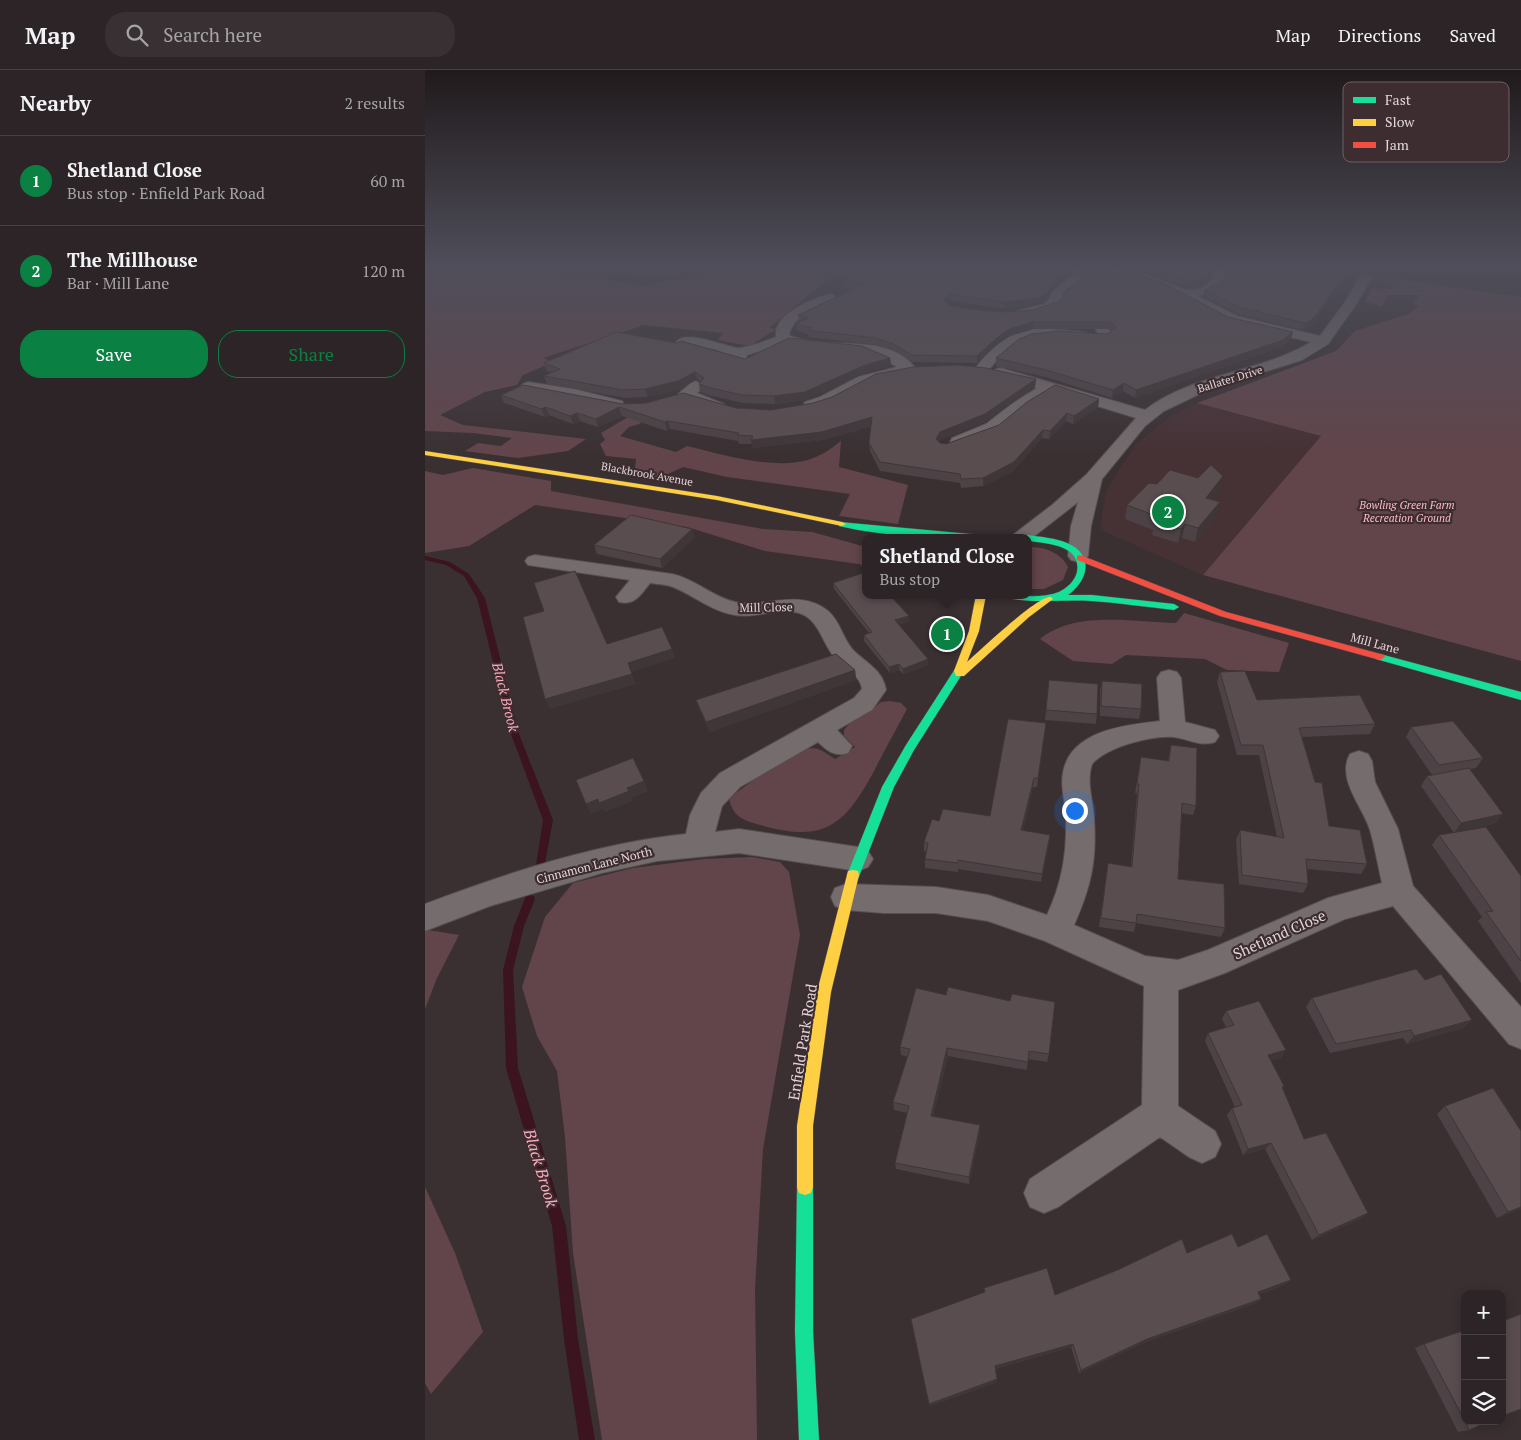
<!DOCTYPE html>
<html lang="en">
<head>
<meta charset="utf-8">
<style>
  :root { --surface:#2c2426; --page:#383032; --text:#f1f3f6; --muted:#a6a4a7; --line:#484143; --accent:#0b8043 }
  body { margin:0; font-family:"PT Serif",serif; background:var(--page); color:var(--text) }
  .controls { position:absolute; right:15px; bottom:15px; display:grid; overflow:hidden; border-radius:10px; box-shadow:0 2px 12px #0003 }
  .controls button { width:45px; height:45px; display:grid; place-items:center; padding:0; border:0; border-bottom:1px solid var(--line); background:var(--surface); color:var(--text); font:25px sans-serif }
  .you { position:absolute; left:649px; top:740px; width:18px; height:18px; margin:-12px; border:4px solid #fff; border-radius:50%; background:#1a73e8; box-shadow:0 0 0 8px #1a73e833 }
  .badge { display:grid; place-items:center; width:32px; height:32px; border-radius:50%; background:var(--accent); color:#fff; font-size:16px; font-weight:700 }
  .pin { position:absolute; translate:-50% -50%; border:2px solid #fff; box-shadow:0 1px 5px #0006 }
  .popup { position:absolute; left:437px; top:464px; width:170px; height:65px; box-sizing:border-box; display:grid; place-content:center; border-radius:10px; background:var(--surface); filter:drop-shadow(0 1px 4px #0005); font-size:16px; white-space:nowrap; color:var(--muted) }
  .popup b { font-size:19px; color:var(--text) }
  .popup::after { content:''; position:absolute; left:50%; top:100%; margin-left:-10px; border:10px solid transparent; border-top-color:var(--surface) }
  .list { margin:0; padding:0; list-style:none }
  h2 { display:flex; justify-content:space-between; align-items:center; height:65px; margin:0; padding:0 20px; font-size:21px }
  h2 small { font-size:16px; font-weight:400; color:var(--muted) }
  .list li { display:grid; grid-template-columns:32px 1fr auto; gap:15px; align-items:center; box-sizing:border-box; height:90px; padding:0 20px; border-top:1px solid var(--line) }
  .list b { display:block; font-size:19px; white-space:nowrap }
  .list p { margin:0; font-size:16px; white-space:nowrap; color:var(--muted) }
  .list em { font-size:16px; font-style:normal; color:var(--muted) }
  .actions { display:flex; gap:10px; padding:15px 20px }
  .actions a { flex:1; padding:11px 0; border:1px solid var(--accent); border-radius:20px; text-align:center; font-size:18px; color:var(--accent) }
  .actions .main { background:var(--accent); color:#fff }
  .icon { flex:none; width:28px; height:28px; fill:none; stroke:currentColor; stroke-width:2; stroke-linecap:round; stroke-linejoin:round }
  .map { position:relative; flex:none; width:1096px; height:1370px; overflow:hidden }
  header { display:flex; align-items:center; gap:30px; box-sizing:border-box; height:70px; padding:0 25px; background:var(--surface); border-bottom:1px solid var(--line) }
  header strong { font-size:24px }
  nav { display:flex; gap:28px; margin-inline-start:auto; font-size:18px }
  .search { width:350px; height:45px; background:var(--page); display:flex; align-items:center; gap:12px; box-sizing:border-box; padding:0 18px; border-radius:20px; color:var(--muted); font-size:19px }
  main { display:flex }
  aside { flex:1; background:var(--surface) }
  .map>svg:first-child { display:block }
  .built { fill:#463135 }
  .green { fill:#62454b }
  .lines { fill:none; stroke-linecap:round; stroke-linejoin:round }
  .stream { fill:#3b141f; fill-rule:evenodd }
  .street-casing { stroke:#574f50; stroke-width:2 }
  .fast-casing { stroke:#574f50; stroke-width:1 }
  .slow-casing { stroke:#574f50; stroke-width:1 }
  .jam-casing { stroke:#574f50; stroke-width:1 }
  .street { fill:#756c6e; fill-rule:evenodd }
  .fast { fill:#16e098; fill-rule:evenodd }
  .slow { fill:#ffcf43; fill-rule:evenodd }
  .jam { fill:#f24e42; fill-rule:evenodd }
  .wall { fill:#4d4245 }
  .shaded-wall { fill:#3f3638 }
  .building { fill:#5a4d50; stroke:#3f3638 }
  .labels { text-anchor:middle; dominant-baseline:central; stroke-width:4.5; stroke-linejoin:round; paint-order:stroke }
  .far-street-label { font-size:11px; fill:#e1d6d8; stroke:#3d2d30 }
  .far-park-label { font-size:11px; font-style:italic; fill:#ffbdcb; stroke:#3d2d30 }
  .street-label { font-size:12px; fill:#e1d6d8; stroke:#3d2d30 }
  .water-label { font-size:14px; font-style:italic; fill:#fcabbc; stroke:#3d2d30 }
  .near-street-label { font-size:15px; fill:#e1d6d8; stroke:#3d2d30 }
  .near-water-label { font-size:16px; font-style:italic; fill:#fcabbc; stroke:#3d2d30 }
  .key { fill:#3d2d30; stroke:#6e6062; stroke-width:1 }
  .key-label { font-size:14px; fill:#e1d6d8 }
</style>
</head>
<body>
<header>
<strong>Map</strong>
<div class="search"><svg class="icon" aria-label="search" viewBox="0 0 24 24"><circle cx="10" cy="10" r="6"/><path d="M15 15l6 6"/></svg>Search here</div>
<nav><a>Map</a><a>Directions</a><a>Saved</a></nav>
</header>
<main>
<aside>
<h2>Nearby<small>2 results</small></h2>
<ul class="list">
<li><span class="badge">1</span><div><b>Shetland Close</b><p>Bus stop · Enfield Park Road</p></div><em>60 m</em></li>
<li><span class="badge">2</span><div><b>The Millhouse</b><p>Bar · Mill Lane</p></div><em>120 m</em></li>
</ul>
<div class="actions"><a class="main">Save</a><a>Share</a></div>
</aside>
<div class="map">
<svg width="1096" height="1370" viewBox="0 0 1096 1370">
  <rect width="100%" height="100%" fill="#3a3032"/>
  <path class="built" d="M772,333L896,366L778,505L680,462L675,457L681,421L710,375L747,345Z"/>
  <g class="green">
    <path d="M0,195H43L56,201L81,196L224,216L243,209L262,210L297,195H430L402,210L344,258L352,259L324,276L293,270L298,263L219,255L118,288L129,292L98,305L92,315L60,322L15,345L38,355L161,369L143,381L93,388L40,381L53,373L76,376L87,368L48,363L0,361Z"/>
    <path d="M950,206L1096,227V591L778,505L896,366L772,333L911,281L930,261L983,244L994,236L987,234L995,225H963L957,236L940,232L947,218L968,219L969,215L949,209Z"/>
    <path d="M220,337L231,340L214,354L204,357L195,366L251,382L262,376C301,385 360,405 397,384C404,381 410,375 416,371L414,397L483,415L473,454L414,446L425,424L302,407L258,397L230,410L209,407L211,389L181,386L175,374L180,370L176,363Z"/>
    <path d="M48,398L126,411V421L338,459L387,462L441,477V498L434,494L340,481L262,457L110,435L44,476L0,483V401L18,405Z"/>
    <path d="M603,477C620,477 635,482 643,497L638,510L619,519H603Z"/>
    <path d="M759,543L864,573L854,602L802,600L780,589L701,585L687,594L648,591L615,569C650,540 708,552 751,553Z"/>
    <path d="M465,631L476,633L482,639C471,660 459,681 448,703C420,754 400,773 339,756C321,751 308,749 304,728C322,716 371,672 393,679C399,681 405,686 410,689L430,677L419,666V660L424,654L441,644L456,632Z"/>
    <path d="M327,787L355,792L364,802L375,865L338,1079L330,1219L332,1370H177L148,1183L140,1067L132,1001L112,966L97,917L120,847L148,813L208,798L279,789Z"/>
    <path d="M3,860L34,865L12,908L0,939V862Z"/>
    <path d="M0,1117L30,1183L58,1262L6,1324L0,1313Z"/>
  </g>
  <g class="lines">
    <g class="stream">
      <path d="M0,486L25,492L44,504L60,528L94,664L128,750L119,798L116,799L113,798L111,795L118,750L86,664L52,528L39,506L21,495L0,490Z"/>
      <path d="M105,825L109,826L110,829L99,856L88,900L93,998L141,1156L153,1269L170,1370H154L139,1269L127,1156L81,998L78,900L89,856L101,826Z"/>
    </g>
    <g class="street-casing">
      <g id="street">
        <path d="M269,195H283L270,203L264,199Z"/>
        <path d="M585,195C623,190 685,196 722,205C730,207 760,221 764,220C783,219 788,211 790,195H802C802,217 792,220 773,226L812,246L895,266L920,232L937,204L941,203L947,207L932,233L903,274L877,290L785,319L739,341L720,356L677,409L666,456L663,486L660,490L653,492L646,490L643,486L646,456L653,432L603,471V468H584L627,435L662,404L711,348L627,322C605,336 552,382 527,376L525,372L527,368L561,354L588,333L612,318L571,305L569,302L571,299L576,298L720,340C768,303 835,303 886,272L802,252L740,219L717,211L663,204L651,217L639,225L635,233L629,240L596,248L591,247L589,244L591,241L619,234L629,220L651,203L591,199Z"/>
        <path d="M405,224L409,225L411,228L409,231C393,237 368,245 364,265C398,282 464,260 491,299L489,302L443,313L407,333L386,340L378,335L380,332L395,327L433,307L472,297L457,288L438,282L379,277L361,273L322,285L321,290C310,293 300,282 289,279C279,277 257,280 251,272C261,259 299,276 312,278C320,279 343,270 351,267C348,244 387,229 405,224Z"/>
        <path d="M677,255L698,268L700,271L698,274C686,277 676,268 670,259Z"/>
        <path d="M613,258L660,262L667,266L660,270C609,269 599,256 562,302H552L550,299C565,277 586,261 613,258Z"/>
        <path d="M271,311L279,316L272,323L299,334L301,337L299,340H287L256,327L253,324L266,313Z"/>
        <path d="M103,312L149,319L197,331L199,334L191,339L98,320L95,317L98,314Z"/>
        <path d="M110,485L247,504C270,509 288,527 310,532C341,538 374,518 403,541C415,551 418,569 428,580C441,593 458,600 461,620L447,640L412,660L427,676L423,683C409,687 403,681 393,672L315,717L297,736L290,762L314,759L433,777L443,781L448,789L443,797L433,801L314,783L232,791L177,803L65,836L0,861V834C82,803 173,773 261,764L265,745L276,723L295,703L429,628L437,619C435,604 418,598 410,588C398,574 395,554 379,545C359,535 331,549 310,545C286,541 270,526 248,517C241,514 232,514 225,513C216,524 210,536 194,532L191,527L205,510L103,495L100,491L103,487Z"/>
        <path d="M744,600L752,602L756,608L760,652L790,660L794,666L790,672C775,677 764,669 749,667C726,665 682,677 667,694C661,712 668,730 669,748C672,790 666,817 649,855L720,886L753,890L783,880L903,828L957,813C953,796 950,777 945,760C938,737 911,709 925,684L934,681L943,684L947,691L950,712L973,759L988,816L1096,937V979L1084,974L968,836L920,849L800,903L753,920V1036L790,1061L796,1074L790,1087L777,1093L764,1087L735,1067L633,1137L619,1143L605,1137L599,1123L605,1109L717,1035L719,916L620,871L563,851L511,843H459L421,840L410,836L406,827L410,818L421,814L511,817L563,825L622,845C637,813 642,783 641,748C641,734 635,718 638,703C645,660 701,655 735,651L732,608L736,602Z"/>
      </g>
    </g>
    <g class="fast-casing">
      <g id="fast">
        <path d="M414,452L556,465L560,468C512,468 461,467 414,456Z"/>
        <path d="M603,465C616,467 630,468 642,473C669,484 664,510 643,525H667L749,534L754,537L749,540C722,537 695,533 667,531C637,529 607,534 578,527L577,525C595,525 617,529 634,522C642,518 650,511 652,502C657,475 621,473 603,471V468H599Z"/>
        <path d="M955,584L1096,622V630L951,589L950,587Z"/>
        <path d="M534,598L539,601L489,680L469,717L433,809L428,810L423,809L422,805L457,717L481,675L530,599Z"/>
        <path d="M380,1109L386,1111L388,1117V1261L394,1370H374L370,1261L372,1117L374,1111Z"/>
      </g>
    </g>
    <g class="slow-casing">
      <g id="slow">
        <path d="M0,381L292,426L417,452L421,454L417,456L292,430L0,385Z"/>
        <path d="M551,525H561L554,561L542,592C556,580 613,525 626,527L628,529L604,547L539,606H531L529,601L544,561Z"/>
        <path d="M428,800L433,801L434,805L406,922L388,1056V1117L386,1123L380,1125L374,1123L372,1117V1056L392,922L422,805L423,801Z"/>
      </g>
    </g>
    <g class="jam-casing">
      <path id="jam" d="M655,485L801,542L959,585L960,587L955,590L795,546L652,490V486Z"/>
    </g>
    <use href="#street" class="street"/>
    <use href="#fast" class="fast"/>
    <use href="#slow" class="slow"/>
    <use href="#jam" class="jam"/>
  </g>
  <g class="wall">
    <path d="M105,195H269L252,206L172,199L171,196L106,199Z"/>
    <path d="M664,195H788L782,212L775,216L764,218L723,203L691,197Z"/>
    <path d="M802,195H912L924,203L887,255L878,260L813,244L778,226L779,220L793,214L801,208L803,201Z"/>
    <path d="M411,198H646V205L628,219L623,230L612,235L579,239L526,231L523,233L526,236L553,240L581,242L803,247L866,269L856,277L710,328L698,321L687,328L621,307L571,296V288L682,264L687,261L682,259H608L585,266L574,273L552,293L488,292L468,280L451,275L384,267L383,264L372,261L371,254L375,253L374,252L373,245L430,219L418,218V211L425,208L412,205Z"/>
    <path d="M465,288L466,295L440,303L381,330L350,334L318,333L287,326L275,322L274,314L276,312L272,309L255,319L223,327L200,328L122,314L119,306L127,302L122,301L119,293L320,289Z"/>
    <path d="M611,309L610,317L560,352L515,370L514,372L515,373L521,374L674,329L673,337L648,354L641,351L624,369L617,368L588,401L558,416L536,418L535,413L455,401L445,381L444,373L446,356L398,370L328,378L327,374H314L313,371L245,359L242,361L197,346L173,357L155,351L148,354L124,345L120,347L79,333L76,325L198,334L311,338L346,340Z"/>
    <path d="M732,414L795,420L787,429L795,432L792,446L770,472L757,468L753,473L727,465L728,460L700,449L702,435Z"/>
    <path d="M267,459L269,468L237,498L172,484L169,475Z"/>
    <path d="M408,513L484,551L474,555L503,595L478,604L474,600L465,603L439,571V565L444,563L409,519Z"/>
    <path d="M430,600L431,610L285,662L275,640L271,630Z"/>
    <path d="M795,602L832,630L950,654L945,664L877,667L890,712L904,756L942,794L936,804L882,799L883,814L878,823L814,814L811,770L815,760L852,767L834,685H812L792,612Z"/>
    <path d="M624,610L672,644L671,654L620,650Z"/>
    <path d="M677,611L716,639L714,649L675,646V621Z"/>
    <path d="M986,657L1058,688L1051,698L1045,699L1071,753L1029,763L996,716L1002,706L1017,703L1007,705L981,667Z"/>
    <path d="M620,662L612,717H608L598,761L625,765L624,774L616,812L533,799V802L500,798V789L501,782L499,781V772L514,751L565,746Z"/>
    <path d="M746,675L771,736L768,745L756,743L753,809L800,858L796,867L711,853L709,862L674,857L683,793L706,797L712,723H710L716,687L743,691Z"/>
    <path d="M1014,765L1096,806V913L1053,851L1057,847L1007,775Z"/>
    <path d="M1000,910L1039,958L982,974L978,968L905,983L881,937L887,928Z"/>
    <path d="M491,918L624,984L622,992L603,989L602,1000L523,986L508,1046L555,1055V1062L544,1114L471,1099L470,1093L482,1043L469,1040L468,1032L483,987L476,985L475,977Z"/>
    <path d="M801,941L861,980L856,988L846,990L859,1016L857,1018L879,1069L943,1143L935,1149L887,1170L840,1079L818,1085L802,1045L807,1038L810,1037L780,971L783,963L801,957L797,949Z"/>
    <path d="M1020,1036L1096,1061V1139L1072,1148L1012,1044Z"/>
    <path d="M813,1177L866,1210L859,1215L834,1224L831,1233L718,1273L654,1303L646,1277L570,1299L572,1309V1312L505,1336L559,1223V1218L630,1225L762,1183Z"/>
    <path d="M999,1274L1044,1360L1033,1362L990,1278Z"/>
  </g>
  <g class="shaded-wall">
    <path d="M257,195H269L252,206L251,199Z"/>
    <path d="M787,195H788L782,212L775,216L764,218L765,211Z"/>
    <path d="M926,196L924,203L887,255L878,260L880,253Z"/>
    <path d="M646,198V205L628,219L623,230L612,235L579,239V232L628,212Z"/>
    <path d="M526,224V231L518,236V230Z"/>
    <path d="M608,252V259L585,266L574,273L552,293V286L574,266L585,259Z"/>
    <path d="M868,262L866,269L856,277L710,328L711,320Z"/>
    <path d="M465,288L466,295L440,303L381,330L350,334L349,326Z"/>
    <path d="M270,302L272,309L255,319L223,327L220,319Z"/>
    <path d="M611,309L610,317L560,352L515,370L512,377L511,369L515,362Z"/>
    <path d="M699,313L698,321L687,328L688,320Z"/>
    <path d="M674,329L673,337L648,354L649,346Z"/>
    <path d="M121,337L124,345L120,347L116,339Z"/>
    <path d="M194,337L197,346L173,357L171,349Z"/>
    <path d="M152,343L155,351L148,354L145,346Z"/>
    <path d="M642,343L641,351L624,369L625,361Z"/>
    <path d="M447,347L448,355L398,370L328,378L326,370Z"/>
    <path d="M243,351L245,359L242,361L240,352Z"/>
    <path d="M618,360L617,368L588,401L558,416V408Z"/>
    <path d="M798,406L795,420L778,442L781,428Z"/>
    <path d="M795,432L792,446L770,472L773,458Z"/>
    <path d="M760,454L757,468L753,473L756,459Z"/>
    <path d="M267,459L269,468L237,498L235,489Z"/>
    <path d="M484,546V551L471,556L470,550Z"/>
    <path d="M247,579L250,588L207,602L203,593Z"/>
    <path d="M503,589V595L478,604V599Z"/>
    <path d="M474,594V600L465,603L464,597Z"/>
    <path d="M430,600L431,610L285,662L281,652Z"/>
    <path d="M207,604L211,614L125,639L120,629Z"/>
    <path d="M621,653L620,662L612,717L613,708Z"/>
    <path d="M609,708L608,717L596,769V760Z"/>
    <path d="M219,711L223,721L207,728L208,731L180,742L178,739L166,744L161,734Z"/>
    <path d="M1078,744L1071,753L1029,763L1036,753Z"/>
    <path d="M625,765L624,774L616,812L617,804Z"/>
    <path d="M1047,950L1039,958L982,974L989,966Z"/>
    <path d="M522,978L523,986L507,1053L506,1046Z"/>
    <path d="M861,980L856,988L838,993L843,985Z"/>
    <path d="M555,1055V1062L544,1114V1107Z"/>
    <path d="M846,1073L840,1079L818,1085L823,1079Z"/>
    <path d="M1096,1137V1139L1072,1148L1083,1142Z"/>
    <path d="M943,1143L935,1149L887,1170L894,1165Z"/>
    <path d="M866,1210L859,1215L828,1227L833,1222Z"/>
    <path d="M836,1229L831,1233L718,1273L654,1303L656,1300L722,1269Z"/>
    <path d="M648,1274L646,1277L569,1299L570,1296Z"/>
    <path d="M572,1309V1312L505,1336L504,1334Z"/>
  </g>
  <g class="building">
    <path d="M201,195H257L251,199Z"/>
    <path d="M416,195H593L646,198L628,212L623,223L613,228L579,232L526,224L518,230L526,236L553,240L581,242L608,240L635,231L641,220L653,212L664,199L717,206L740,214L803,247L868,262L858,270L711,320L699,313L688,320L621,300L571,288L594,269L607,264L633,261L682,264L691,258L688,254L683,252H608L585,259L574,266L552,286L487,285L467,273L450,268L383,260L386,258L371,254L384,248L373,245L442,213L418,211L436,204L411,198Z"/>
    <path d="M712,195H787L783,205L776,210L765,211L723,197Z"/>
    <path d="M804,195H912L926,196L889,248L880,253L814,237L779,220L793,214L801,208L805,196Z"/>
    <path d="M191,262L251,273L256,271L320,289L364,268L437,276L465,288L440,295L380,322L349,326L317,325L286,318L274,314L279,308L270,302L253,311L220,319L198,320L119,306L135,299L119,293Z"/>
    <path d="M533,295L561,298L611,309L560,344L515,362L511,369L515,373L521,374L574,355L602,332L630,315L674,329L649,346L642,343L625,361L618,360L589,392L558,408L536,409L535,404L455,392L444,373L447,347L397,362L326,370L328,366L312,365L314,363L243,351L240,352L194,337L171,349L152,343L145,346L121,337L116,339L76,325L98,315L198,334L221,333L258,323L311,338L346,340L388,333L407,327L451,304L488,297Z"/>
    <path d="M786,395L798,406L781,428L795,432L773,458L760,454L756,459L730,451L734,447L702,435L724,413L732,414L745,400L773,408Z"/>
    <path d="M206,445L267,459L235,489L169,475Z"/>
    <path d="M150,501L182,574L237,557L247,579L203,593L207,604L120,629L98,547L119,541L109,513Z"/>
    <path d="M441,502V525H465L484,546L470,550L503,589L478,599L474,594L464,597L439,565L447,562L408,513Z"/>
    <path d="M411,584L430,600L281,652L271,630Z"/>
    <path d="M820,601L832,630L935,625L950,654L874,658L890,712L897,713L904,756L935,760L942,794L881,789L883,814L817,805L815,760L859,768L838,675H816L795,602Z"/>
    <path d="M624,610L673,614L672,644L621,640Z"/>
    <path d="M677,611L717,614L716,639L676,636Z"/>
    <path d="M583,649L621,653L613,708H609L596,760L625,765L617,804L533,790L532,793L500,789L503,773L499,772L507,749L514,751L518,739L565,746Z"/>
    <path d="M1028,651L1058,688L1014,695L986,657Z"/>
    <path d="M746,675L772,678L771,736L757,733L753,809L799,814L800,858L712,844L711,853L676,848L683,793L707,797L714,714H712L716,687L744,691Z"/>
    <path d="M208,688L219,711L202,718L204,721L174,733L173,729L161,734L151,710Z"/>
    <path d="M1044,698L1078,744L1036,753L1002,706Z"/>
    <path d="M1061,757L1096,806V891L1061,842L1068,841L1014,765Z"/>
    <path d="M991,899L1000,910L1016,904L1047,950L989,966L986,960L911,974L887,928Z"/>
    <path d="M523,917L585,931L587,924L630,932L624,984L604,981L603,992L522,978L506,1046L555,1055L544,1107L470,1093L484,1036L468,1032L485,979L475,977L491,918L521,925Z"/>
    <path d="M834,931L861,980L843,985L859,1016L857,1017L879,1069L901,1063L943,1143L894,1165L846,1073L823,1079L807,1038L817,1035L783,963L809,955L801,941Z"/>
    <path d="M1068,1018L1096,1061V1137L1083,1142L1020,1036Z"/>
    <path d="M807,1164L813,1177L842,1164L866,1210L833,1222L836,1229L722,1269L656,1300L648,1274L570,1296L572,1309L504,1334L486,1249L560,1222L559,1218L622,1198L630,1225L695,1199L757,1169L762,1183Z"/>
    <path d="M1096,1244V1339L1077,1346V1248L1078,1251Z"/>
    <path d="M1040,1260V1351L999,1274Z"/>
    <path d="M1040,1351H1065L1044,1360Z"/>
  </g>
  <linearGradient id="sky" x2="0" y2="1"><stop stop-color="#201a1c"/><stop offset="0.51" stop-color="#4f4e5a"/><stop offset="1" stop-color="#4f4e5a" stop-opacity="0"/></linearGradient>
  <rect width="1096" height="386" fill="url(#sky)"/>
  <g class="labels">
    <g class="far-street-label">
      <text transform="translate(805 309) rotate(-17)">Ballater Drive</text>
      <text transform="translate(222 404) rotate(10)">Blackbrook Avenue</text>
    </g>
    <g class="far-park-label">
      <text x="982" y="435">Bowling Green Farm<tspan x="982" dy="13">Recreation Ground</tspan></text>
    </g>
    <g class="street-label">
      <text transform="translate(341 537) rotate(-1)">Mill Close</text>
      <text transform="translate(950 573) rotate(15)">Mill Lane</text>
      <text transform="translate(169 795) rotate(-14)">Cinnamon Lane North</text>
    </g>
    <g class="water-label">
      <text transform="translate(81 627) rotate(76)">Black Brook</text>
    </g>
    <g class="near-street-label">
      <text transform="translate(854 864) rotate(-24)">Shetland Close</text>
      <text transform="translate(377 972) rotate(-81)">Enfield Park Road</text>
    </g>
    <g class="near-water-label">
      <text transform="translate(116 1098) rotate(73)">Black Brook</text>
    </g>
  </g>
  <rect x="918" y="12" width="166" height="80" rx="8" class="key"/>
  <rect x="928" y="27" width="23" height="6" fill="#16e098"/>
  <rect x="928" y="49" width="23" height="7" fill="#ffcf43"/>
  <rect x="928" y="72" width="23" height="6" fill="#f24e42"/>
  <g class="key-label">
    <text x="960" y="35">Fast</text>
    <text x="960" y="57">Slow</text>
    <text x="960" y="80">Jam</text>
  </g>
</svg>
<div class="controls">
<button>+</button>
<button>−</button>
<button><svg class="icon" aria-label="layers" viewBox="0 0 24 24"><path d="M12 4l9 5-9 5-9-5zM3 14l9 5 9-5"/></svg></button>
</div>
<div class="you"></div>
<div class="pin badge" style="left:522px;top:564px">1</div>
<div class="popup"><b>Shetland Close</b>Bus stop</div>
<div class="pin badge" style="left:743px;top:442px">2</div>
</div>
</main>
</body>
</html>
